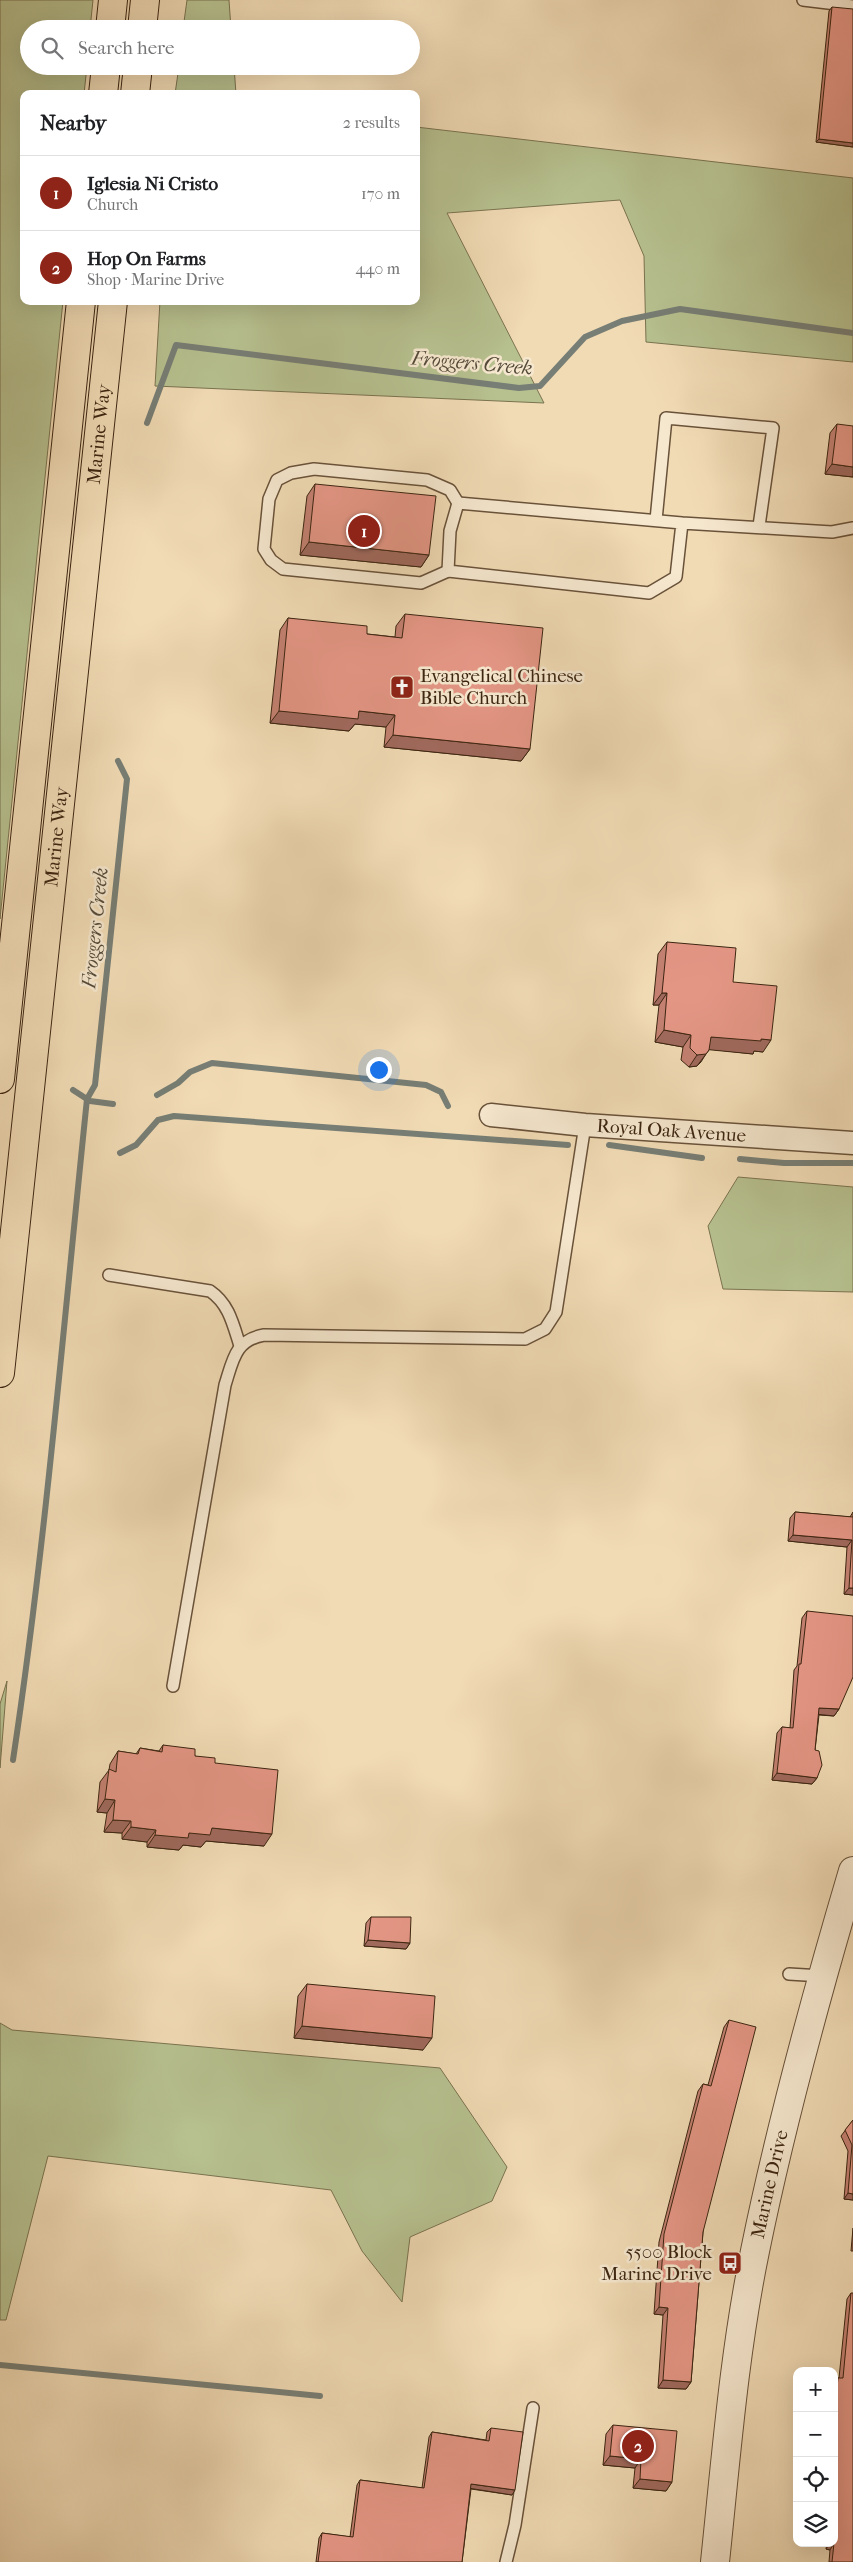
<!DOCTYPE html>
<html lang="en">
<head>
<meta charset="utf-8">
<style>
  :root { --surface:#fff; --page:#f6f6f6; --text:#202124; --muted:#757577; --line:#e0e0e0; --accent:#8f2418 }
  body { margin:0; font-family:"IM FELL French Canon",serif; background:var(--page); color:var(--text) }
  .controls { position:absolute; right:15px; bottom:15px; display:grid; overflow:hidden; border-radius:10px; box-shadow:0 5px 20px #0002 }
  .controls button { width:45px; height:45px; display:grid; place-items:center; padding:0; border:0; border-bottom:1px solid var(--line); background:var(--surface); color:var(--text); font:25px sans-serif }
  .you { position:absolute; left:378px; top:1069px; width:18px; height:18px; margin:-12px; border:4px solid #fff; border-radius:50%; background:#1a73e8; box-shadow:0 0 0 8px #1a73e833 }
  .badge { display:grid; place-items:center; width:32px; height:32px; border-radius:50%; background:var(--accent); color:#fff; font-size:16px; font-weight:700 }
  .pin { position:absolute; translate:-50% -50%; border:2px solid #fff; box-shadow:0 1px 5px #0006 }
  .list { margin:0; padding:0; list-style:none }
  h2 { display:flex; justify-content:space-between; align-items:center; height:65px; margin:0; padding:0 20px; font-size:21px }
  h2 small { font-size:16px; font-weight:400; color:var(--muted) }
  .list li { display:grid; grid-template-columns:32px 1fr auto; gap:15px; align-items:center; box-sizing:border-box; height:75px; padding:0 20px; border-top:1px solid var(--line) }
  .list b { display:block; font-size:19px; white-space:nowrap }
  .list p { margin:0; font-size:16px; white-space:nowrap; color:var(--muted) }
  .list em { font-size:16px; font-style:normal; color:var(--muted) }
  .icon { flex:none; width:28px; height:28px; fill:none; stroke:currentColor; stroke-width:2; stroke-linecap:round; stroke-linejoin:round }
  .map { position:relative; flex:none; width:853px; height:2562px; overflow:hidden }
  .search { position:absolute; background:var(--surface); box-shadow:0 5px 20px #0002; left:20px; top:20px; width:400px; height:55px; display:flex; align-items:center; gap:12px; box-sizing:border-box; padding:0 18px; border-radius:28px; color:var(--muted); font-size:19px }
  .panel { position:absolute; background:var(--surface); box-shadow:0 5px 20px #0002; left:20px; top:90px; width:400px; height:215px; border-radius:10px }
  .map>svg:first-child { display:block }
  .green { fill:#b7c190; stroke:#7a7350 }
  .lines { fill:none; stroke-linecap:round; stroke-linejoin:round }
  .stream { stroke:#777e75; stroke-width:6 }
  .service-casing { stroke:#69523a; stroke-width:14 }
  .minor-casing { stroke:#69523a; stroke-width:25 }
  .tertiary-casing { stroke:#69523a; stroke-width:30 }
  .primary-casing { stroke:#3c2511; stroke-width:30 }
  .service { stroke:#f6e8cf; stroke-width:11 }
  .minor { stroke:#f6e8cf; stroke-width:22 }
  .tertiary { stroke:#f6e8cf; stroke-width:28 }
  .primary { stroke:#f1dbb5; stroke-width:28 }
  .wall { fill:#c48172; stroke:#3c2511 }
  .shaded-wall { fill:#a0695d; stroke:#3c2511 }
  .building { fill:#e49685; stroke:#3c2511 }
  .labels { text-anchor:middle; dominant-baseline:central; stroke-width:5; stroke-linejoin:round; paint-order:stroke }
  .street-label { font-size:19px; fill:#3c2511; stroke:#f6e8cf }
  .poi-label { font-size:19px; fill:#3c2511; stroke:#f6e8cf; text-anchor:start }
  .water-label { font-size:20px; font-style:italic; fill:#544a3a; stroke:#f6e8cf }
</style>
</head>
<body>
<div class="map">
<svg width="853" height="2562" viewBox="0 0 853 2562">
  <rect width="100%" height="100%" fill="#f1dbb5"/>
  <filter id="stains"><feTurbulence type="fractalNoise" baseFrequency=".004" numOctaves="4"/><feColorMatrix values="0 0 0 0 .2 0 0 0 0 .09 0 0 0 0 .02 0 0 0 .5 -.17"/></filter>
  <radialGradient id="worn" r=".72"><stop offset=".6" stop-color="#630" stop-opacity="0"/><stop offset="1" stop-color="#630" stop-opacity=".3"/></radialGradient>
  <g class="green">
    <path d="M0,0H93L90,29H29V66H87L84,94H24V301H63L0,919Z"/>
    <path d="M187,0H229L231,29H183Z"/>
    <path d="M179,66H234L236,94H175Z"/>
    <path d="M416,127L853,178V362L646,342L644,256L620,200L447,213L544,403L155,386L160,301H416Z"/>
    <path d="M738,1177L853,1187V1292L723,1289L708,1226Z"/>
    <path d="M7,1681L0,1768V1704Z"/>
    <path d="M0,2023L12,2030L440,2068L507,2167L492,2201L410,2237L402,2302L362,2251L331,2190L48,2156L6,2320H0Z"/>
  </g>
  <g class="lines">
    <g class="stream">
      <path d="M147,423L176,345L519,388L540,386L585,337L622,321L680,309L853,333"/>
      <path d="M73,1090L90,1101L113,1104"/>
      <path d="M157,1095L178,1083L190,1072L212,1063L426,1085L441,1092L448,1106"/>
      <path d="M609,1145L702,1158"/>
      <path d="M120,1153L136,1145L158,1120L174,1116L568,1145"/>
      <path d="M740,1159L784,1163H853"/>
      <path d="M13,1760C46,1541 64,1319 87,1099L95,1085L127,779L118,761"/>
      <path d="M0,2365L320,2396"/>
    </g>
    <g class="service-casing">
      <g id="service">
        <path d="M803,0L853,6"/>
        <path d="M656,520L666,418L773,428L759,526"/>
        <path d="M682,523L676,577L649,593L448,571L450,531L458,503L682,523L832,532L853,528"/>
        <path d="M448,571L421,583L283,569L271,560L264,549L269,499L277,480L291,473L314,469L427,480L450,490L458,503"/>
        <path d="M109,1275L210,1291C229,1304 233,1324 240,1346"/>
        <path d="M173,1686L225,1385C233,1360 235,1340 264,1335L525,1339L545,1329L556,1312L585,1125"/>
        <path d="M789,1974L822,1976"/>
        <path d="M506,2562L515,2525L533,2408"/>
      </g>
    </g>
    <g class="minor-casing">
      <g id="minor">
        <path id="s1" d="M491,1115L585,1125L853,1143"/>
      </g>
    </g>
    <g class="tertiary-casing">
      <g id="tertiary">
        <path id="s2" d="M715,2562C726,2458 734,2353 755,2251C781,2123 816,1996 853,1871"/>
      </g>
    </g>
    <g class="primary-casing">
      <g id="primary">
        <path d="M110,29L113,0"/>
        <path d="M142,29L145,0"/>
        <path d="M103,94L106,66"/>
        <path d="M135,94L138,66"/>
        <path d="M0,1079L81,301"/>
        <path id="s3" d="M0,1373L113,301"/>
      </g>
    </g>
    <use href="#service" class="service"/>
    <use href="#minor" class="minor"/>
    <use href="#tertiary" class="tertiary"/>
    <use href="#primary" class="primary"/>
  </g>
  <g class="wall">
    <path d="M832,7L853,147L816,142L829,11Z"/>
    <path d="M837,424L853,477L825,474L830,433Z"/>
    <path d="M315,484L429,555L421,567L300,555L307,496Z"/>
    <path d="M405,614L530,749L521,761L384,747L386,727L355,724L349,731L270,723L280,630L288,618L367,634L395,637L396,626Z"/>
    <path d="M667,942L733,982L763,1052L754,1051L753,1054L709,1049L701,1062L697,1066L689,1067L681,1060L683,1047L655,1042L659,1005H653L658,954Z"/>
    <path d="M795,1512L850,1517L853,1512V1595L844,1594L847,1547L788,1541L790,1518Z"/>
    <path d="M807,1611L839,1709L834,1716L819,1715L815,1750L817,1778L812,1784L772,1780L777,1733L782,1727L790,1728L794,1670L797,1666L802,1618Z"/>
    <path d="M163,1745L195,1756L215,1763L264,1846L206,1841L201,1847L183,1845L179,1850L147,1847V1842L122,1839V1833L104,1832L107,1813L97,1812L100,1782L109,1770L110,1764L118,1751L136,1754L140,1748L159,1751Z"/>
    <path d="M371,1917L410,1943L406,1949L364,1946L366,1923Z"/>
    <path d="M307,1984L423,2050L294,2038L298,1996Z"/>
    <path d="M729,2020L703,2232L691,2382L686,2389L658,2388L663,2315L654,2314L659,2242L698,2091L703,2084L708,2085L724,2027Z"/>
    <path d="M853,2120V2200L844,2199L848,2151L841,2136Z"/>
    <path d="M853,2228V2251H851Z"/>
    <path d="M851,2293L853,2562H829L830,2550L826,2549L827,2543H834V2383L838,2378H839L847,2299Z"/>
    <path d="M613,2425L672,2482L666,2491L633,2488L635,2468L603,2465L606,2434Z"/>
    <path d="M491,2428L512,2495L471,2489L462,2562H316L319,2538L322,2533L350,2537L357,2485L360,2480L422,2488L429,2437L432,2432L486,2440L487,2432Z"/>
  </g>
  <g class="shaded-wall">
    <path d="M819,139L853,143V147L816,142Z"/>
    <path d="M832,464L853,467V477L825,474Z"/>
    <path d="M309,542L429,555L421,567L300,555Z"/>
    <path d="M279,711H359L395,715L386,727L355,724L349,731L270,723Z"/>
    <path d="M393,735L530,749L521,761L384,747Z"/>
    <path d="M662,993H667L659,1005H653Z"/>
    <path d="M664,1030L691,1035L683,1047L655,1042Z"/>
    <path d="M711,1037L761,1039L771,1040L763,1052L754,1051L753,1054L702,1049Z"/>
    <path d="M709,1050L697,1066L689,1067L697,1055Z"/>
    <path d="M793,1535L852,1540L847,1547L788,1541Z"/>
    <path d="M849,1588H853V1595L844,1594Z"/>
    <path d="M819,1708L839,1709L834,1716L815,1714Z"/>
    <path d="M777,1773L817,1778L812,1784L772,1780Z"/>
    <path d="M105,1799L115,1800L107,1813L97,1812Z"/>
    <path d="M113,1820L131,1821L122,1833L104,1832Z"/>
    <path d="M131,1827L156,1830L147,1842L122,1839Z"/>
    <path d="M212,1828L272,1834L264,1846L206,1841L201,1847L183,1845L179,1850L147,1847L155,1835L189,1833Z"/>
    <path d="M368,1940L410,1943L406,1949L364,1946Z"/>
    <path d="M302,2026L432,2038L423,2050L294,2038Z"/>
    <path d="M848,2193L853,2194V2200L844,2199Z"/>
    <path d="M659,2307L668,2308L663,2315L654,2314Z"/>
    <path d="M663,2380L691,2382L686,2389L658,2388Z"/>
    <path d="M610,2456L641,2459L635,2468L603,2465Z"/>
    <path d="M640,2479L672,2482L666,2491L633,2488Z"/>
    <path d="M471,2484L515,2490L512,2495L468,2488Z"/>
    <path d="M830,2543H834L830,2550L826,2549Z"/>
  </g>
  <g class="building">
    <path d="M832,7L853,9V143L819,139Z"/>
    <path d="M837,424L853,426V467L832,464Z"/>
    <path d="M315,484L436,496L429,555L309,542Z"/>
    <path d="M405,614L543,628L530,749L393,735L395,715L359,711L358,719L279,711L288,618L367,626V634L402,638Z"/>
    <path d="M667,942L736,948L733,982L777,986L771,1040L761,1039V1041L711,1037L709,1050L706,1054L697,1055L690,1048L691,1035L664,1030L667,993H662Z"/>
    <path d="M795,1512L853,1517V1588H849L852,1540L793,1535Z"/>
    <path d="M807,1611L853,1616V1677L839,1709L819,1708L815,1750L819,1751L822,1765L817,1778L777,1773L782,1727L793,1728L799,1664H801Z"/>
    <path d="M163,1745L195,1749V1756L215,1758V1763L278,1770L272,1834L212,1828L210,1835L189,1833L188,1838L155,1835L156,1830L131,1827V1821L113,1820L115,1800L105,1799L109,1769L116,1772L118,1751L138,1754L140,1748L162,1752Z"/>
    <path d="M371,1917H411L410,1943L368,1940Z"/>
    <path d="M307,1984L435,1996L432,2038L302,2026Z"/>
    <path d="M729,2020L756,2027L703,2232L691,2382L663,2380L668,2308L659,2307L664,2234L703,2084L711,2086Z"/>
    <path d="M853,2120V2194L848,2193L852,2145L845,2130Z"/>
    <path d="M851,2293H853V2562H832L834,2543H832H834V2504L836,2484H834V2397H836L838,2378H843Z"/>
    <path d="M613,2425L677,2431L672,2482L640,2479L641,2459L610,2456Z"/>
    <path d="M491,2428L523,2432L515,2490L471,2484L462,2562H318L322,2533L353,2537L360,2480L424,2488L432,2432L489,2441Z"/>
  </g>
  <defs>
    <g id="church-square" transform="scale(1.25)"><rect x="-9" y="-9" width="18" height="18" rx="4" fill="#8f2418" stroke="#f6e8cf"/><path d="M-1.2-6h2.4v3.5h3.3v2.4h-3.3V6h-2.4V-.1h-3.3v-2.4h3.3Z" fill="#fff"/></g>
    <g id="bus-square" transform="scale(1.25)"><rect x="-9" y="-9" width="18" height="18" rx="4" fill="#8f2418" stroke="#f6e8cf"/><path d="M-5-6H5V4H4V6H2V4H-2V6H-4V4H-5ZM-3.5-4V0h7V-4ZM-3.5 1.2v1.5H-2V1.2ZM2 1.2v1.5H3.5V1.2Z" fill="#fff"/></g>
  </defs>
  <g fill-rule="evenodd">
    <use href="#church-square" x="402" y="687"/>
    <use href="#bus-square" x="730" y="2263"/>
  </g>
  <g class="labels">
    <g class="street-label">
      <text stroke="none"><textPath href="#s3" startOffset="944">Marine Way</textPath></text>
      <text stroke="none"><textPath href="#s3" startOffset="539">Marine Way</textPath></text>
      <text stroke="none"><textPath href="#s1" startOffset="181">Royal Oak Avenue</textPath></text>
      <text stroke="none"><textPath href="#s2" startOffset="382">Marine Drive</textPath></text>
    </g>
    <g class="poi-label">
      <text x="420" y="676">Evangelical Chinese<tspan x="420" dy="22">Bible Church</tspan></text>
      <text x="712" y="2252" text-anchor="end">5500 Block<tspan x="712" dy="22">Marine Drive</tspan></text>
    </g>
    <g class="water-label">
      <text transform="translate(472 363) rotate(5)">Froggers Creek</text>
      <text transform="translate(95 928) rotate(-84)">Froggers Creek</text>
    </g>
  </g>
  <rect width="100%" height="100%" filter="url(#stains)"/>
  <rect width="100%" height="100%" fill="url(#worn)"/>
</svg>
<div class="controls">
<button>+</button>
<button>−</button>
<button><svg class="icon" aria-label="locate" viewBox="0 0 24 24"><circle cx="12" cy="12" r="6"/><path d="M12 2v4M12 18v4M2 12h4M18 12h4"/></svg></button>
<button><svg class="icon" aria-label="layers" viewBox="0 0 24 24"><path d="M12 4l9 5-9 5-9-5zM3 14l9 5 9-5"/></svg></button>
</div>
<div class="you"></div>
<div class="pin badge" style="left:364px;top:531px">1</div>
<div class="pin badge" style="left:638px;top:2446px">2</div>
<div class="search"><svg class="icon" aria-label="search" viewBox="0 0 24 24"><circle cx="10" cy="10" r="6"/><path d="M15 15l6 6"/></svg>Search here</div>
<section class="panel">
<h2>Nearby<small>2 results</small></h2>
<ul class="list">
<li><span class="badge">1</span><div><b>Iglesia Ni Cristo</b><p>Church</p></div><em>170 m</em></li>
<li><span class="badge">2</span><div><b>Hop On Farms</b><p>Shop · Marine Drive</p></div><em>440 m</em></li>
</ul>
</section>
</div>
</body>
</html>
